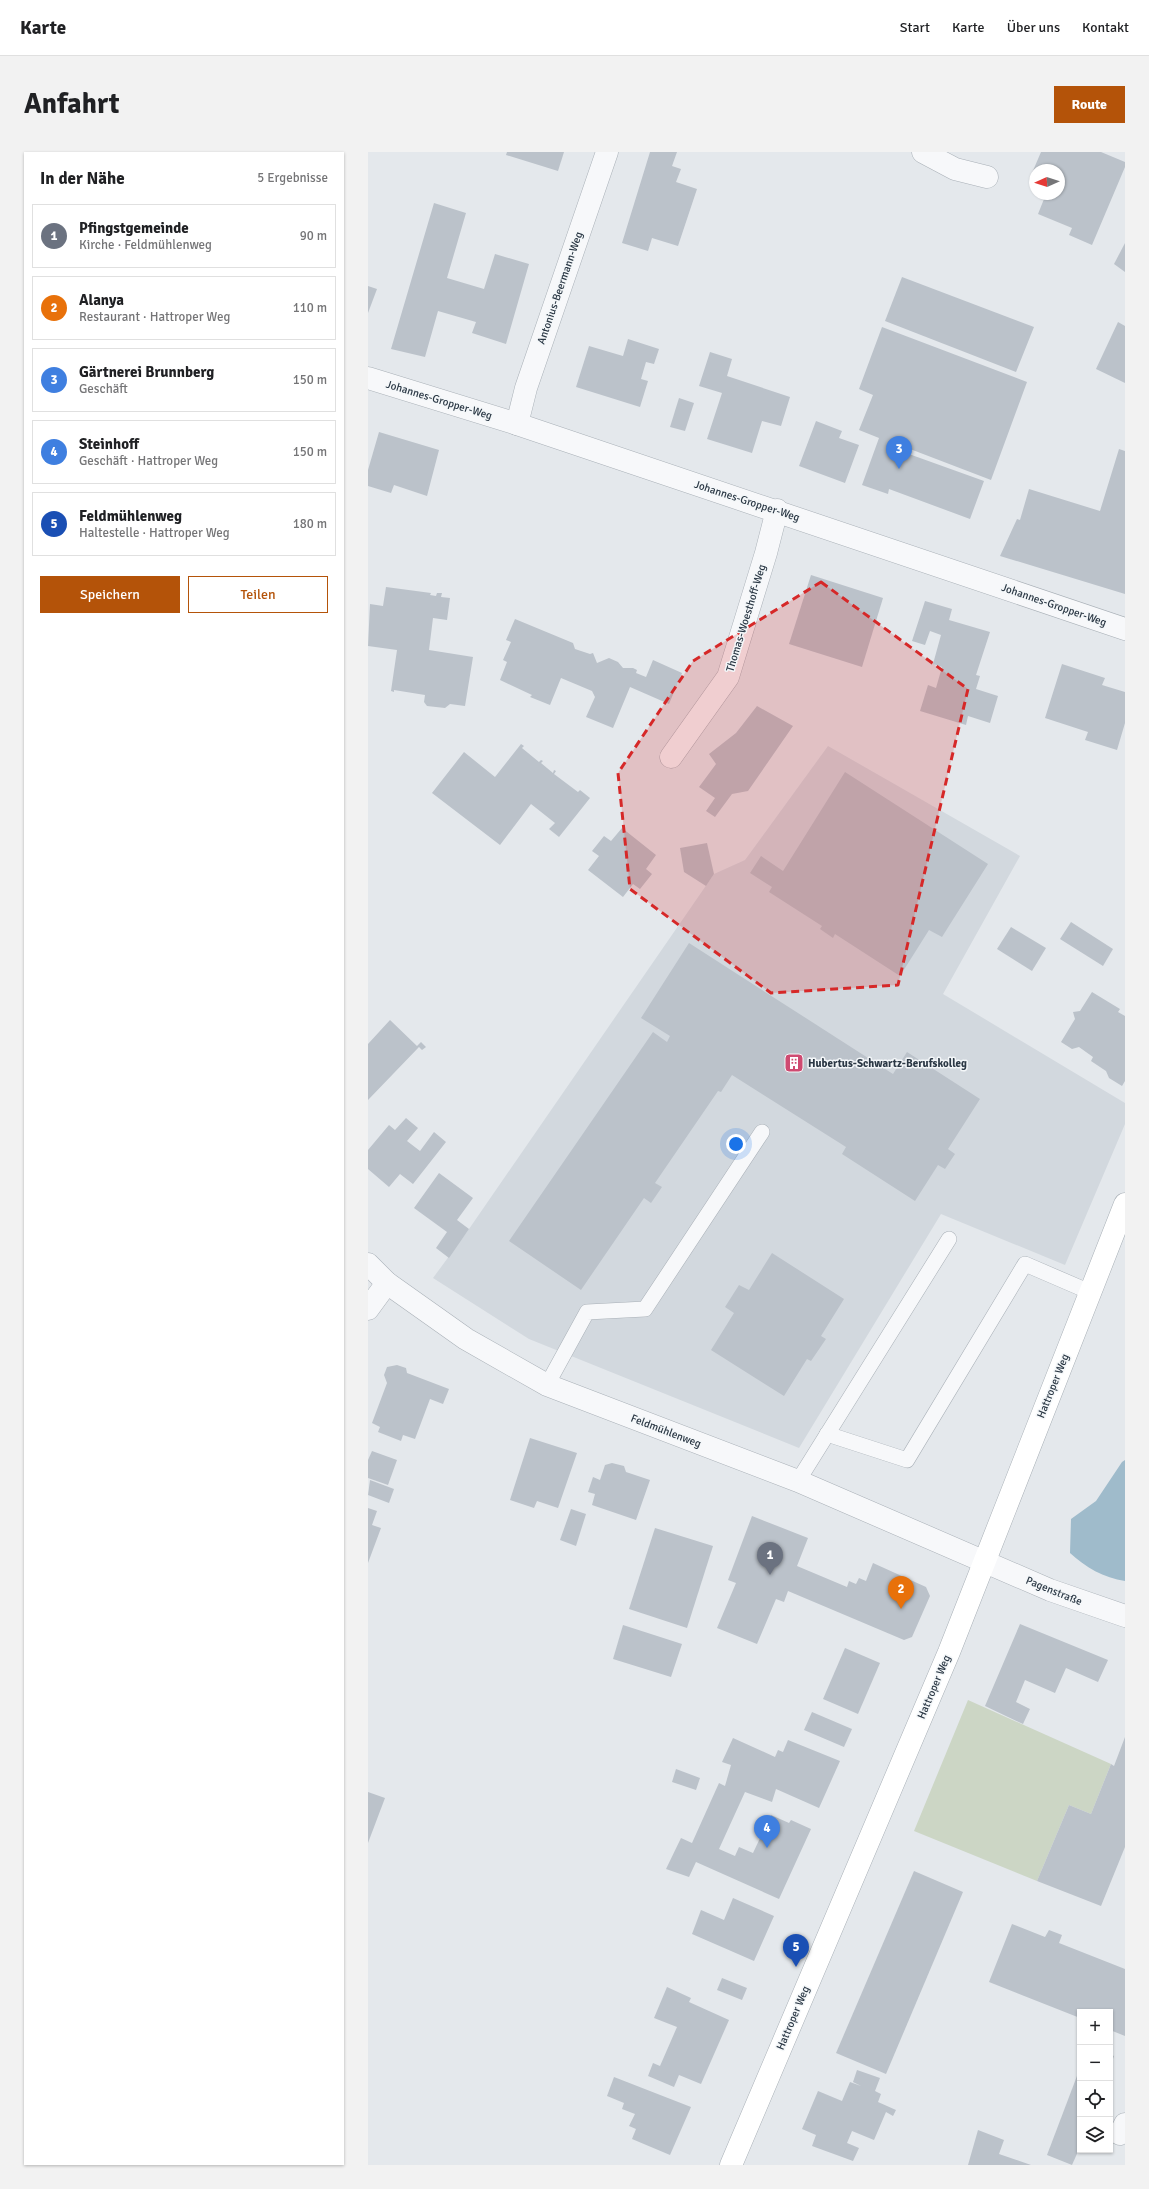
<!DOCTYPE html>
<html lang="de">
<head>
<meta charset="utf-8">
<style>
  :root { --surface:#fff; --page:#f2f2f2; --text:#202124; --muted:#757577; --line:#e0e0e0; --accent:#b45309 }
  body { margin:0; font-family:Signika,sans-serif; background:var(--page); color:var(--text) }
  .controls { position:absolute; right:12px; bottom:12px; display:grid; overflow:hidden; border-radius:0px; box-shadow:0 1px 3px #0004 }
  .controls button { width:36px; height:36px; display:grid; place-items:center; padding:0; border:0; border-bottom:1px solid var(--line); background:var(--surface); color:var(--text); font:20px sans-serif }
  .compass { position:absolute; left:661px; top:12px; width:36px; height:36px; border-radius:50%; background:var(--surface); box-shadow:0 1px 3px #0004; rotate:267deg }
  .you { position:absolute; left:368px; top:992px; width:14px; height:14px; margin:-10px; border:3px solid #fff; border-radius:50%; background:#1a73e8; box-shadow:0 0 0 6px #1a73e833 }
  .badge { display:grid; place-items:center; width:26px; height:26px; border-radius:50%; background:var(--accent); color:#fff; font-size:13px; font-weight:700 }
  .pin { position:absolute; translate:-50% -33px; filter:drop-shadow(0 1px 2px #0008) }
  .pin::after { content:''; position:absolute; top:21px; width:14px; height:12px; background:inherit; clip-path:polygon(0 0,100% 0,50% 100%) }
  .list { margin:0; padding:0; list-style:none }
  h2 { display:flex; justify-content:space-between; align-items:center; height:52px; margin:0; padding:0 16px; font-size:17px }
  h2 small { font-size:13px; font-weight:400; color:var(--muted) }
  .list li { display:grid; grid-template-columns:26px 1fr auto; gap:12px; align-items:center; box-sizing:border-box; height:64px; margin:0 8px 8px; padding:0 8px; border:1px solid var(--line); border-radius:0px }
  .list b { display:block; font-size:15px; white-space:nowrap }
  .list p { margin:0; font-size:13px; white-space:nowrap; color:var(--muted) }
  .list em { font-size:13px; font-style:normal; color:var(--muted) }
  .actions { display:flex; gap:8px; padding:12px 16px }
  .actions a { flex:1; padding:9px 0; border:1px solid var(--accent); border-radius:0px; text-align:center; font-size:14px; color:var(--accent) }
  .actions .main { background:var(--accent); color:#fff }
  .icon { flex:none; width:22px; height:22px; fill:none; stroke:currentColor; stroke-width:2; stroke-linecap:round; stroke-linejoin:round }
  .map { position:relative; flex:none; width:757px; height:2013px; overflow:hidden; border-radius:0px }
  header { display:flex; align-items:center; gap:24px; box-sizing:border-box; height:56px; padding:0 20px; background:var(--surface); border-bottom:1px solid var(--line) }
  header strong { font-size:19px }
  nav { display:flex; gap:22px; margin-inline-start:auto; font-size:14px }
  .intro { display:flex; align-items:center; justify-content:space-between; box-sizing:border-box; height:96px; padding:0 24px }
  h1 { margin:0; font-size:28px }
  .button { padding:10px 18px; border-radius:0px; background:var(--accent); color:#fff; font-size:14px; font-weight:700 }
  main { display:flex; gap:24px; padding:0 24px }
  aside { flex:1; background:var(--surface); border-radius:0px; box-shadow:0 1px 3px #0004 }
  .map>svg:first-child { display:block }
  .built { fill:#d2d8de }
  .green { fill:#ccd6c5 }
  .water { fill:#9fbbcb }
  .building { fill:#bbc2ca }
  .lines { fill:none; stroke-linecap:round; stroke-linejoin:round }
  .lane-casing { stroke:#a9b0b7; stroke-width:16 }
  .street-casing { stroke:#a9b0b7; stroke-width:23 }
  .secondary-casing { stroke:#a9b0b7; stroke-width:23 }
  .lane { stroke:#f7f8fa; stroke-width:15 }
  .street { stroke:#f7f8fa; stroke-width:22 }
  .secondary { stroke:#fff; stroke-width:22 }
  .marked { fill:#d62828; fill-opacity:0.2; stroke:#d62828; stroke-width:3; stroke-dasharray:8 5; stroke-linejoin:round }
  .labels { text-anchor:middle; dominant-baseline:central; stroke-width:3; stroke-linejoin:round; paint-order:stroke }
  .street-label { font-size:11px; fill:#2b3845; stroke:#f4f7f9 }
  .poi-label { font-size:11px; font-weight:bold; fill:#2b3845; stroke:#f4f7f9; text-anchor:start }
</style>
</head>
<body>
<header>
<strong>Karte</strong>
<nav><a>Start</a><a>Karte</a><a>Über uns</a><a>Kontakt</a></nav>
</header>
<div class="intro"><h1>Anfahrt</h1><a class="button">Route</a></div>
<main>
<aside>
<h2>In der Nähe<small>5 Ergebnisse</small></h2>
<ul class="list">
<li><span class="badge" style="background:#6b7280">1</span><div><b>Pfingstgemeinde</b><p>Kirche · Feldmühlenweg</p></div><em>90 m</em></li>
<li><span class="badge" style="background:#e8710a">2</span><div><b>Alanya</b><p>Restaurant · Hattroper Weg</p></div><em>110 m</em></li>
<li><span class="badge" style="background:#3f7fe0">3</span><div><b>Gärtnerei Brunnberg</b><p>Geschäft</p></div><em>150 m</em></li>
<li><span class="badge" style="background:#3f7fe0">4</span><div><b>Steinhoff</b><p>Geschäft · Hattroper Weg</p></div><em>150 m</em></li>
<li><span class="badge" style="background:#1a4fb4">5</span><div><b>Feldmühlenweg</b><p>Haltestelle · Hattroper Weg</p></div><em>180 m</em></li>
</ul>
<div class="actions"><a class="main">Speichern</a><a>Teilen</a></div>
</aside>
<div class="map">
<svg width="757" height="2013" viewBox="0 0 757 2013">
  <rect width="100%" height="100%" fill="#e4e8ec"/>
  <path class="built" d="M460,594L652,704L575,842L757,951V972L697,1113L573,1062L431,1296L161,1187L65,1126L101,1077L346,722L377,708Z"/>
  <path class="green" d="M600,1548L743,1612L723,1662L701,1653L669,1729L546,1679Z"/>
  <path class="water" d="M757,1308V1429C736,1426 717,1415 702,1401L703,1367L728,1349L754,1310Z"/>
  <g class="building">
    <path d="M139,0H196L190,19L138,3Z"/>
    <path d="M282,0H309L304,14L313,17L308,30L329,37L310,94L284,86L280,99L254,91Z"/>
    <path d="M673,0H733L757,10V15L724,93L701,83L704,76L670,62L678,42H691V18H667V31L661,28Z"/>
    <path d="M66,51L98,61L79,126L116,137L127,102L161,112L138,192L104,181L108,170L70,159L57,205L23,197Z"/>
    <path d="M757,91V120L746,112Z"/>
    <path d="M534,125L666,175L648,220L517,169Z"/>
    <path d="M0,134L9,137L0,161Z"/>
    <path d="M750,170L757,174V231L728,217Z"/>
    <path d="M514,175L659,230L623,328L529,292L527,297L616,329L602,367L521,337L520,342L494,333L511,286L491,278L505,243L491,237Z"/>
    <path d="M260,187L291,197L286,212L278,210L273,227L280,229L272,255L208,235L221,194L255,204Z"/>
    <path d="M342,200L364,207L359,224L422,245L413,274L394,269L384,301L339,287L354,241L331,234Z"/>
    <path d="M311,246L326,251L317,279L302,275Z"/>
    <path d="M448,269L474,279L471,286L491,293L477,331L431,314Z"/>
    <path d="M11,280L71,298L59,344L26,333L23,341L0,334V318Z"/>
    <path d="M751,297L757,299V442L632,404L649,367L652,368L661,337L732,359Z"/>
    <path d="M443,423L515,446L494,515L421,492Z"/>
    <path d="M18,435L63,441L62,443L68,444L69,441H74L73,445L82,446L79,468L65,466L61,498L105,505L97,554L82,552L77,556L59,554L56,550L57,543L26,538V540L23,539L29,498L0,494L2,452L15,454Z"/>
    <path d="M557,449L584,457L581,468L622,480L608,523L612,524L608,537L630,544L622,571L600,564L598,573L552,559L560,533L568,536L574,515L565,512L573,483L562,479L557,493L544,489Z"/>
    <path d="M147,467L205,491L207,497L222,502L225,501L229,511L241,506L250,510L255,516H265L269,518L268,521L278,525L285,508L314,521L301,552L262,535L245,576L218,565L227,545L224,539L193,526L182,553L162,545L164,543L132,528L139,510L135,508L143,490L138,488Z"/>
    <path d="M694,512L737,526L734,533L757,540V571L749,598L717,588L720,580L677,566Z"/>
    <path d="M389,554L425,574L380,639L364,642L347,665L338,659L347,646L331,635L348,612L341,602L368,581Z"/>
    <path d="M153,592L156,594L154,596L171,610L173,608L175,609L173,611L185,621L186,618L188,619L186,622L210,640L212,638L222,646L191,685L181,677L187,671L163,652L132,693L64,641L96,600L127,625Z"/>
    <path d="M477,620L620,712L574,785L561,778L532,824L467,782L465,786L452,777L454,774L401,740L404,735L382,721L393,704L415,719Z"/>
    <path d="M254,676L288,703L278,717L284,722L272,737L265,732L255,745L220,718L231,704L224,699L236,684L243,689Z"/>
    <path d="M339,691L346,722L338,734L316,720L312,696Z"/>
    <path d="M703,770L745,797L735,814L692,787Z"/>
    <path d="M643,775L678,796L664,819L629,797Z"/>
    <path d="M321,791L525,922L539,900L612,947L580,997L587,1002L577,1017L570,1013L547,1049L474,1002L478,995L364,923L353,940L350,939L287,1031L294,1035L283,1051L276,1046L213,1138L141,1089L285,880L299,890L302,884L273,866Z"/>
    <path d="M724,840L752,857L750,860L757,864V929L754,934L741,926L738,919L723,909L725,905L711,895L704,897L693,890L707,867L705,860L712,859Z"/>
    <path d="M22,868L49,894L53,890L58,895L54,898L51,895L0,948V892Z"/>
    <path d="M38,966L50,976L39,989L52,999L66,980L78,990L45,1032L32,1022L21,1035L0,1017V998L21,973L27,978Z"/>
    <path d="M71,1021L105,1046L89,1068L101,1077L81,1106L68,1096L79,1080L46,1056Z"/>
    <path d="M404,1101L476,1147L453,1184L458,1187L443,1209L439,1207L416,1244L343,1198L366,1161L357,1155L371,1133L381,1138Z"/>
    <path d="M29,1213L38,1216L39,1221L81,1237L75,1252L62,1247L47,1287L35,1283L33,1289L10,1280L12,1275L4,1271L19,1231L16,1223L19,1215Z"/>
    <path d="M162,1286L209,1301L190,1356L169,1349L166,1356L142,1348Z"/>
    <path d="M4,1299L29,1308L20,1333L0,1326V1308Z"/>
    <path d="M244,1311L256,1314L258,1320L282,1328L268,1368L224,1353L227,1342L220,1340L225,1325L232,1328L237,1313Z"/>
    <path d="M2,1328L26,1337L21,1351L0,1343Z"/>
    <path d="M0,1356L9,1359L4,1373L13,1376L0,1411Z"/>
    <path d="M203,1357L218,1362L208,1394L192,1388Z"/>
    <path d="M384,1364L440,1386L429,1414L479,1435L481,1429L488,1432L491,1426L498,1429L505,1411L558,1435L562,1444L544,1485L536,1488L420,1439L416,1450L408,1447L389,1492L349,1476L368,1431L360,1428Z"/>
    <path d="M287,1376L345,1394L319,1476L261,1457Z"/>
    <path d="M652,1472L740,1508L730,1530L698,1516L687,1541L657,1528L648,1550L662,1557L655,1572L617,1554Z"/>
    <path d="M255,1473L314,1492L303,1525L245,1507Z"/>
    <path d="M477,1496L512,1511L490,1562L455,1547Z"/>
    <path d="M444,1560L484,1577L476,1595L436,1578Z"/>
    <path d="M757,1585V1695L733,1754L669,1729L701,1653L723,1662L743,1612L746,1614Z"/>
    <path d="M365,1586L407,1605L410,1598L415,1600L420,1588L472,1609L451,1656L408,1637L404,1650L377,1640L351,1697L367,1704L371,1695L385,1701L403,1663L421,1671L423,1668L443,1677L411,1747L328,1710L321,1725L298,1717L313,1686L324,1691L351,1631L357,1634L363,1613L354,1610Z"/>
    <path d="M308,1617L332,1626L328,1638L304,1630Z"/>
    <path d="M0,1640L17,1646L0,1691Z"/>
    <path d="M546,1719L595,1740L518,1922L468,1901Z"/>
    <path d="M365,1746L406,1764L386,1809L324,1782L333,1758L356,1768Z"/>
    <path d="M644,1772L677,1785L681,1778L694,1783L691,1791L757,1817V1884L742,1878V1860H712V1866L621,1830Z"/>
    <path d="M354,1826L379,1836L374,1848L349,1838Z"/>
    <path d="M299,1835L323,1846L321,1850L361,1868L333,1932L311,1923L306,1935L280,1924L285,1911L292,1914L309,1875L286,1866Z"/>
    <path d="M742,1902L746,1904L742,1916Z"/>
    <path d="M712,1916V1995L704,2013L679,2003Z"/>
    <path d="M489,1918L512,1926L507,1939L513,1942L510,1950L528,1958L525,1964L518,1960L506,1988L484,1979L479,1991L491,1996L485,2009L444,1994L448,1983L434,1977L450,1939L474,1949L482,1930L493,1934L485,1930Z"/>
    <path d="M246,1925L323,1955L302,2003L264,1987L268,1977L261,1974L267,1962L254,1957L256,1951L239,1944Z"/>
    <path d="M610,1978L636,1988L631,2002L663,2013H600Z"/>
  </g>
  <g class="lines">
    <g class="lane-casing">
      <g id="lane">
        <path d="M179,1233L219,1160L277,1157L394,980"/>
        <path d="M459,1282L539,1308L657,1112L722,1140"/>
        <path d="M430,1329L581,1087"/>
      </g>
    </g>
    <g class="street-casing">
      <g id="street">
        <path d="M555,0L587,17L619,25"/>
        <path d="M0,226L149,272L757,477"/>
        <path d="M149,272L158,236L239,0"/>
        <path d="M303,605L360,525L398,401L409,358"/>
        <path d="M0,1112L19,1131L98,1187L179,1233L430,1329L682,1438L757,1464"/>
        <path d="M0,1157L19,1131"/>
        <path d="M752,1982L757,1972"/>
      </g>
    </g>
    <g class="secondary-casing">
      <path id="secondary" d="M363,2013L581,1500L757,1052"/>
    </g>
    <use href="#lane" class="lane"/>
    <use href="#street" class="street"/>
    <use href="#secondary" class="secondary"/>
  </g>
  <path class="marked" d="M453,430L600,537L530,833L403,841L262,737L250,621L325,509Z"/>
  <defs>
    <g id="building-square" transform="scale(1)"><rect x="-9" y="-9" width="18" height="18" rx="4" fill="#cf4a71" stroke="#f4f7f9"/><path d="M-4-6H4V6H1V3H-1V6H-4ZM-2.5-4.3h1.7v1.8h-1.7ZM.8-4.3h1.7v1.8H.8ZM-2.5-1h1.7V.8h-1.7ZM.8-1h1.7V.8H.8Z" fill="#fff"/></g>
  </defs>
  <g fill-rule="evenodd">
    <use href="#building-square" x="426" y="911"/>
  </g>
  <g class="labels">
    <g class="street-label">
      <text transform="translate(192 136) rotate(-71)">Antonius-Beermann-Weg</text>
      <text transform="translate(71 248) rotate(17)">Johannes-Gropper-Weg</text>
      <text transform="translate(379 349) rotate(18)">Johannes-Gropper-Weg</text>
      <text transform="translate(686 453) rotate(19)">Johannes-Gropper-Weg</text>
      <text transform="translate(378 466) rotate(-73)">Thomas-Woesthoff-Weg</text>
      <text transform="translate(685 1234) rotate(-68)">Hattroper Weg</text>
      <text transform="translate(298 1279) rotate(21)">Feldmühlenweg</text>
      <text transform="translate(686 1439) rotate(22)">Pagenstraße</text>
      <text transform="translate(566 1535) rotate(-67)">Hattroper Weg</text>
      <text transform="translate(425 1866) rotate(-67)">Hattroper Weg</text>
    </g>
    <g class="poi-label">
      <text x="440" y="911">Hubertus-Schwartz-Berufskolleg</text>
    </g>
  </g>
</svg>
<div class="controls">
<button>+</button>
<button>−</button>
<button><svg class="icon" aria-label="locate" viewBox="0 0 24 24"><circle cx="12" cy="12" r="6"/><path d="M12 2v4M12 18v4M2 12h4M18 12h4"/></svg></button>
<button><svg class="icon" aria-label="layers" viewBox="0 0 24 24"><path d="M12 4l9 5-9 5-9-5zM3 14l9 5 9-5"/></svg></button>
</div>
<svg class="compass" viewBox="-18 -18 36 36"><path d="M0-13l5 13h-10z" fill="#e53935"/><path d="M0 13l5-13h-10z" fill="#757577"/></svg>
<div class="you"></div>
<div class="pin badge" style="left:402px;top:1423px;background:#6b7280">1</div>
<div class="pin badge" style="left:533px;top:1457px;background:#e8710a">2</div>
<div class="pin badge" style="left:531px;top:317px;background:#3f7fe0">3</div>
<div class="pin badge" style="left:399px;top:1696px;background:#3f7fe0">4</div>
<div class="pin badge" style="left:428px;top:1815px;background:#1a4fb4">5</div>
</div>
</main>
</body>
</html>
